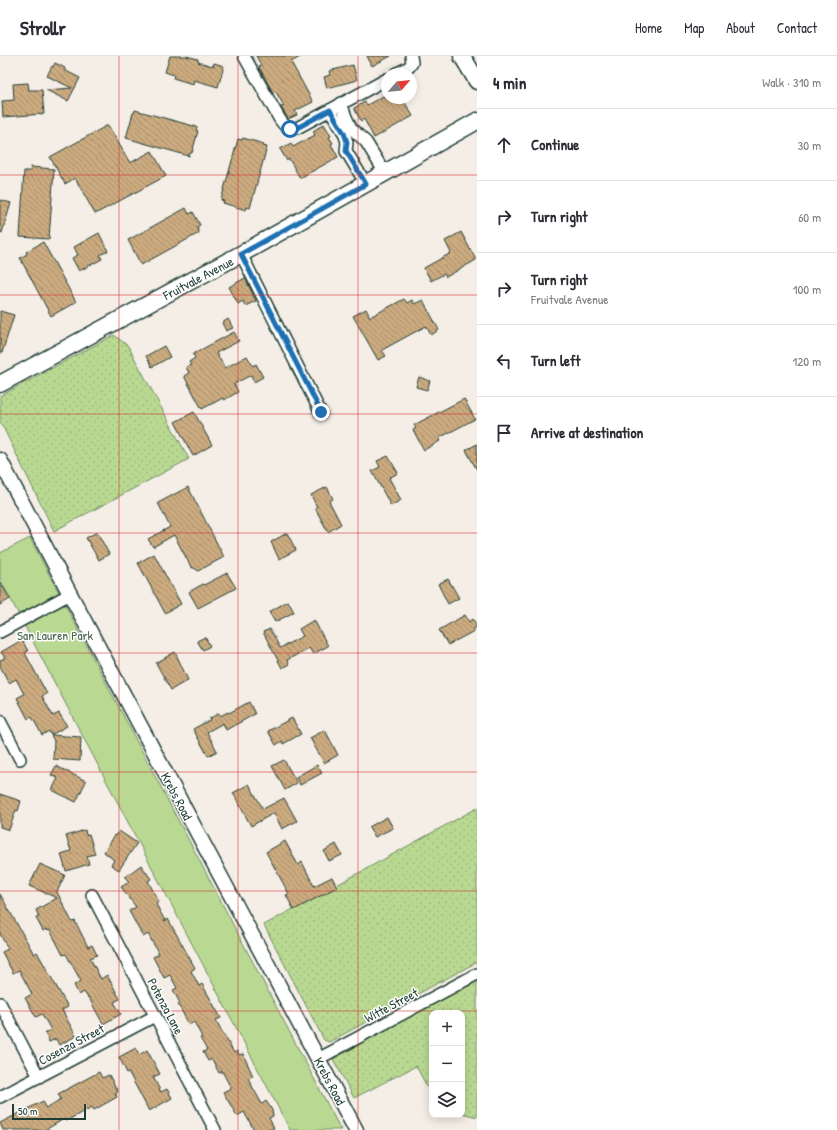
<!DOCTYPE html>
<html lang="en">
<head>
<meta charset="utf-8">
<style>
  :root { --surface:#fff; --page:#f2f2f3; --text:#2b2b33; --muted:#7c7c81; --line:#e1e1e2 }
  body { margin:0; font-family:"Patrick Hand",sans-serif; background:var(--page); color:var(--text) }
  .controls { position:absolute; right:12px; bottom:12px; display:grid; overflow:hidden; border-radius:8px; box-shadow:0 2px 10px #0003 }
  .controls button { width:36px; height:36px; display:grid; place-items:center; padding:0; border:0; border-bottom:1px solid var(--line); background:var(--surface); color:var(--text); font:20px sans-serif }
  .compass { position:absolute; left:381px; top:12px; width:36px; height:36px; border-radius:50%; background:var(--surface); box-shadow:0 2px 10px #0003; rotate:62deg }
  .scale { position:absolute; left:12px; bottom:10px; width:74px; box-sizing:border-box; padding-left:4px; border:2px solid #1f3d34; border-top:0; font-size:11px; line-height:14px; white-space:nowrap; color:#1f3d34; -webkit-text-stroke:3px #fff; paint-order:stroke }
  .stop { position:absolute; width:12px; height:12px; margin:-9px; border:3px solid #1f6fb2; border-radius:50%; background:#fff }
  .stop.end { background:#1f6fb2; border-color:#fff; box-shadow:0 1px 4px #0008 }
  .list { margin:0; padding:0; list-style:none }
  h2 { display:flex; justify-content:space-between; align-items:center; height:52px; margin:0; padding:0 16px; font-size:17px }
  h2 small { font-size:13px; font-weight:400; color:var(--muted) }
  .list li { display:grid; grid-template-columns:26px 1fr auto; gap:12px; align-items:center; box-sizing:border-box; height:72px; padding:0 16px; border-top:1px solid var(--line) }
  .list b { display:block; font-size:15px; white-space:nowrap }
  .list p { margin:0; font-size:13px; white-space:nowrap; color:var(--muted) }
  .list em { font-size:13px; font-style:normal; color:var(--muted) }
  .icon { flex:none; width:22px; height:22px; fill:none; stroke:currentColor; stroke-width:2; stroke-linecap:round; stroke-linejoin:round }
  .map { position:relative; flex:none; width:477px; height:1074px; overflow:hidden }
  header { display:flex; align-items:center; gap:24px; box-sizing:border-box; height:56px; padding:0 20px; background:var(--surface); border-bottom:1px solid var(--line) }
  header strong { font-size:19px }
  nav { display:flex; gap:22px; margin-inline-start:auto; font-size:14px }
  main { display:flex }
  aside { flex:1; background:var(--surface) }
  .map>svg:first-child { display:block }
  .grass { fill:url(#grass-dots); stroke:#6c8b63 }
  .park { fill:#b9d992; stroke:#6c8b63 }
  .building { fill:url(#building-back-hatch); stroke:#1f3d34 }
  .lines { fill:none; stroke-linecap:round; stroke-linejoin:round }
  .minor-casing { stroke:#1f3d34; stroke-width:14 }
  .tertiary-casing { stroke:#1f3d34; stroke-width:17 }
  .secondary-casing { stroke:#1f3d34; stroke-width:19 }
  .minor { stroke:#fff; stroke-width:11 }
  .tertiary { stroke:#fff; stroke-width:14 }
  .secondary { stroke:#fff; stroke-width:16 }
  .route { stroke:#1f6fb2; stroke-width:5 }
  .grid { fill:none; stroke:#d62828; stroke-width:1; stroke-opacity:0.55 }
  .labels { text-anchor:middle; dominant-baseline:central; stroke-width:3; stroke-linejoin:round; paint-order:stroke }
  .street-label { font-size:13px; fill:#1f3d34; stroke:#fff }
  .park-label { font-size:13px; fill:#46644c; stroke:#fff }
</style>
</head>
<body>
<header>
<strong>Strollr</strong>
<nav><a>Home</a><a>Map</a><a>About</a><a>Contact</a></nav>
</header>
<main>
<div class="map">
<svg width="477" height="1074" viewBox="0 0 477 1074">
  <defs>
    <pattern id="grass-dots" width="8" height="8" patternUnits="userSpaceOnUse"><rect width="8" height="8" fill="#b9d992"/><path d="M2 2h.1M6 6h.1" fill="none" stroke="#9fbb7e" stroke-width="1.8" stroke-linecap="round"/></pattern>
    <pattern id="building-back-hatch" width="6" height="6" patternUnits="userSpaceOnUse"><rect width="6" height="6" fill="#cdab80"/><path d="M-1 5l2 2M0 0l6 6M5-1l2 2" fill="none" stroke="#a68c6a"/></pattern>
  </defs>
  <rect width="100%" height="100%" fill="#f5eee6"/>
  <filter id="ink" filterUnits="userSpaceOnUse"><feTurbulence type="fractalNoise" baseFrequency=".025" numOctaves="2"/><feDisplacementMap in="SourceGraphic" scale="8" xChannelSelector="R" yChannelSelector="G"/><feConvolveMatrix kernelMatrix="1 2 1 2 8 2 1 2 1" color-interpolation-filters="sRGB"/></filter>
  <g filter="url(#ink)">
    <g class="grass">
      <path d="M114,279L128,290L189,403L54,475L0,365V340Z"/>
      <path d="M477,752V906L329,986L324,984L264,869Z"/>
      <path d="M477,923V1061L462,1057V957H432V1040L416,1010L354,1042L333,1003Z"/>
    </g>
    <path class="park" d="M30,482L341,1074H290L0,523V497Z"/>
    <g class="building">
      <path d="M170,0H186L198,3V6L213,10L214,7L224,10L218,31L194,24L193,28L173,22L174,19L165,16Z"/>
      <path d="M256,0H302L291,6L313,46L295,55L297,59L288,63L281,51L284,50L276,36L273,37L259,11L261,9Z"/>
      <path d="M367,0H391L372,10Z"/>
      <path d="M55,7L65,12L64,14L80,22L68,45L46,34L72,32L47,20L52,10L53,11Z"/>
      <path d="M353,9L357,24L327,32L324,21L330,19L329,15Z"/>
      <path d="M28,27L29,34H42L44,58L3,61L2,45L14,44L13,28Z"/>
      <path d="M387,38V42H402L413,60L374,82L364,63L361,65L354,52L365,46L367,49Z"/>
      <path d="M135,54L197,71L196,74L198,75L192,97H190L189,100L126,82L133,57H134Z"/>
      <path d="M324,68L331,80L329,81L333,87L331,88L338,101L300,122L289,103L287,105L280,93L291,87L293,91L315,79L313,75Z"/>
      <path d="M108,69L130,107L152,95L166,120L95,158L75,122L65,128L50,101Z"/>
      <path d="M243,82L264,88L263,90L267,91L250,152L247,151L246,154L223,147L224,145L221,144L238,83L242,84Z"/>
      <path d="M31,111L54,113L49,183L20,181L24,115H31Z"/>
      <path d="M0,144L11,147L2,177L0,176Z"/>
      <path d="M186,152L189,158L193,156L200,169L197,171L199,177L141,209L128,184Z"/>
      <path d="M461,176L476,204L446,221L444,218L431,225L424,212L451,197L445,185Z"/>
      <path d="M99,177L108,195L100,199L102,203L79,215L72,202L78,199L74,191Z"/>
      <path d="M43,186L76,246L51,260L20,202L27,198L26,196Z"/>
      <path d="M245,222L256,245L245,250L243,245L238,248L229,231Z"/>
      <path d="M404,243L407,247L412,244L414,248L423,244L439,274L431,279L426,270L382,294L386,300L378,304L353,260L366,253L370,261Z"/>
      <path d="M0,255L14,259L2,297H0Z"/>
      <path d="M228,263L233,272L226,275L222,267Z"/>
      <path d="M234,276L239,285L216,297L225,312L247,300L253,310L256,308L263,321L254,326L251,319L234,328L238,336L224,344L223,342L202,353L184,320L189,317L186,311L191,309L189,306L195,302L193,298Z"/>
      <path d="M164,290L170,301L152,311L146,300Z"/>
      <path d="M419,321L430,325L427,334L416,331Z"/>
      <path d="M464,343L475,363L439,382L440,385L424,394L413,374L416,372L414,369Z"/>
      <path d="M194,356L212,389L193,400L175,366Z"/>
      <path d="M477,388V414L466,394Z"/>
      <path d="M388,400L398,417L389,422L401,444L391,450L372,415L380,411L377,405Z"/>
      <path d="M188,431L224,501L198,515L196,513L191,511L174,479L153,491L148,483L170,471L158,447Z"/>
      <path d="M327,431L333,443L329,445L341,468L328,476L315,452L317,451L311,439Z"/>
      <path d="M97,476L109,498L99,504L86,482Z"/>
      <path d="M287,477L296,494L279,503L271,486Z"/>
      <path d="M154,498L181,548L165,557L138,507Z"/>
      <path d="M227,517L236,532L198,552L189,536L203,528L204,529Z"/>
      <path d="M448,523L459,542L448,548L438,528Z"/>
      <path d="M0,526L10,543L0,549Z"/>
      <path d="M288,545L294,556L275,566L269,556Z"/>
      <path d="M465,559L469,566L473,563L477,571L473,573L474,575L448,589L439,574Z"/>
      <path d="M314,564L328,590L313,598L309,592L287,604L289,608L282,612L263,576L270,573L280,592L303,580L299,573Z"/>
      <path d="M205,581L210,590L203,594L197,585Z"/>
      <path d="M22,584L28,595L25,597L47,638L42,640L53,660L59,657L67,670L51,679L49,675L42,679L32,661L28,663L17,642L24,638L16,623L9,627L0,610V604L5,602L1,596Z"/>
      <path d="M175,596L188,624L171,634L156,607Z"/>
      <path d="M249,646L255,658L226,674L223,667L207,676L217,695L208,700L193,673L210,664L209,663L219,657L220,660L228,656L229,657Z"/>
      <path d="M292,662L301,678L283,688L282,685L276,689L268,675Z"/>
      <path d="M325,674L338,699L324,707L310,682Z"/>
      <path d="M51,679L81,681L80,705L53,703L54,685Z"/>
      <path d="M284,704L297,727L285,734L272,710Z"/>
      <path d="M317,709L322,717L300,729L296,721Z"/>
      <path d="M56,710L86,725L76,746L52,734L58,722L51,719Z"/>
      <path d="M249,728L263,753L284,742L297,765L282,773L274,757L251,770L233,737Z"/>
      <path d="M0,738L21,745L18,755L16,754L9,774L0,771Z"/>
      <path d="M387,761L393,772L375,781L369,771Z"/>
      <path d="M85,774L86,779L89,778L95,798L87,800L89,808L66,815L61,798L71,795L66,780Z"/>
      <path d="M119,775L137,787L119,814L111,809L114,804L104,796L115,779L116,780Z"/>
      <path d="M285,785L298,809L302,806L314,830L332,821L337,831L294,854L286,839L289,838L266,796Z"/>
      <path d="M336,788L342,799L329,805L324,795Z"/>
      <path d="M40,808L65,819L57,836L72,866L75,865L88,891L92,889L97,899L90,902L101,923L107,919L120,943L114,946L121,958L103,968L89,942H88L84,936L79,939L74,929L81,925L66,898L63,899L50,874L48,875L46,873L43,875L36,862L39,861L36,854L57,842L29,830Z"/>
      <path d="M141,809L151,823L148,825L159,846L156,848L165,865L168,863L195,912L191,915L199,930L202,928L221,962L216,964L218,968L234,997L237,995L239,999L243,998L253,1020L248,1022L253,1032L262,1048L266,1045L272,1054L273,1060L269,1062L274,1072L269,1074H254L244,1056L237,1060L223,1036L231,1032L222,1015L219,1017L212,1003L208,1005L203,996L207,994L200,982L202,981L194,966L189,969L178,948L180,947L173,934L177,932L170,919L164,922L153,901L159,898L148,878L143,881L129,855L136,851L121,831L129,826L125,821Z"/>
      <path d="M0,838L34,898L37,896L68,951L62,954L76,980L59,989L56,983L49,986L45,977L51,974L42,958L36,961L25,942L32,938L19,914L13,917L2,896L8,893L0,878Z"/>
      <path d="M136,992L139,999L147,994L160,1018L153,1021L161,1036L167,1033L172,1042L149,1055L129,1017H127L119,1001Z"/>
      <path d="M99,1016L102,1022L109,1019L118,1036L115,1037L117,1041L94,1054L92,1051L66,1065L64,1063L45,1074H3L0,1067L43,1045L46,1052L61,1043L58,1038Z"/>
    </g>
    <g class="lines">
      <g class="minor-casing">
        <g id="minor">
          <path d="M244,0L279,62C284,70 287,73 297,72L387,23"/>
          <path d="M396,18L409,11L412,7L411,0"/>
          <path d="M341,47L346,61L351,72L366,86L385,117"/>
          <path d="M330,54L344,77L347,86L346,95L366,128"/>
          <path d="M241,198L321,357"/>
          <path d="M0,576L70,538"/>
          <path d="M0,665L20,703"/>
          <path d="M92,839L215,1074"/>
          <path d="M0,947L39,1021"/>
          <path d="M318,1003L477,918"/>
          <path d="M0,1041L155,960"/>
        </g>
      </g>
      <g class="tertiary-casing">
        <path id="tertiary" d="M0,404L70,538L356,1074"/>
      </g>
      <g class="secondary-casing">
        <g id="secondary">
          <path d="M462,0L477,25"/>
          <path d="M0,328L241,198L477,65"/>
        </g>
      </g>
      <use href="#minor" class="minor"/>
      <use href="#tertiary" class="tertiary"/>
      <use href="#secondary" class="secondary"/>
    </g>
  </g>
  <g class="lines" filter="url(#ink)">
    <path class="route" d="M290,73L297,72L330,54L344,77L347,86L346,95L366,128L241,198L321,356"/>
  </g>
  <path class="grid" d="M119,0V1074M238,0V1074M358,0V1074M0,119H477M0,239H477M0,358H477M0,477H477M0,597H477M0,716H477M0,835H477M0,955H477"/>
  <g class="labels">
    <g class="street-label">
      <text transform="translate(198 222) rotate(-28)">Fruitvale Avenue</text>
      <text transform="translate(177 740) rotate(62)">Krebs Road</text>
      <text transform="translate(391 949) rotate(-28)">Witte Street</text>
      <text transform="translate(166 950) rotate(62)">Potenza Lane</text>
      <text transform="translate(71 988) rotate(-28)">Cosenza Street</text>
      <text transform="translate(330 1025) rotate(62)">Krebs Road</text>
    </g>
    <g class="park-label">
      <text x="55" y="579">San Lauren Park</text>
    </g>
  </g>
</svg>
<div class="controls">
<button>+</button>
<button>−</button>
<button><svg class="icon" aria-label="layers" viewBox="0 0 24 24"><path d="M12 4l9 5-9 5-9-5zM3 14l9 5 9-5"/></svg></button>
</div>
<svg class="compass" viewBox="-18 -18 36 36"><path d="M0-13l5 13h-10z" fill="#e53935"/><path d="M0 13l5-13h-10z" fill="#7c7c81"/></svg>
<div class="scale">50 m</div>
<div class="stop" style="left:290px;top:73px"></div>
<div class="stop end" style="left:321px;top:356px"></div>
</div>
<aside>
<h2>4 min<small>Walk · 310 m</small></h2>
<ul class="list">
<li><svg class="icon" aria-label="ahead" viewBox="0 0 24 24"><path d="M12 20V5M6 11l6-6 6 6"/></svg><div><b>Continue</b></div><em>30 m</em></li>
<li><svg class="icon" aria-label="right" viewBox="0 0 24 24"><path d="M7 20v-9h11M14 6l5 5-5 5"/></svg><div><b>Turn right</b></div><em>60 m</em></li>
<li><svg class="icon" aria-label="right" viewBox="0 0 24 24"><path d="M7 20v-9h11M14 6l5 5-5 5"/></svg><div><b>Turn right</b><p>Fruitvale Avenue</p></div><em>100 m</em></li>
<li><svg class="icon" aria-label="left" viewBox="0 0 24 24"><path d="M17 20v-9H6M10 6l-5 5 5 5"/></svg><div><b>Turn left</b></div><em>120 m</em></li>
<li><svg class="icon" aria-label="arrive" viewBox="0 0 24 24"><path d="M6 21V4h12l-3 4 3 4H6"/></svg><div><b>Arrive at destination</b></div></li>
</ul>
</aside>
</main>
</body>
</html>
